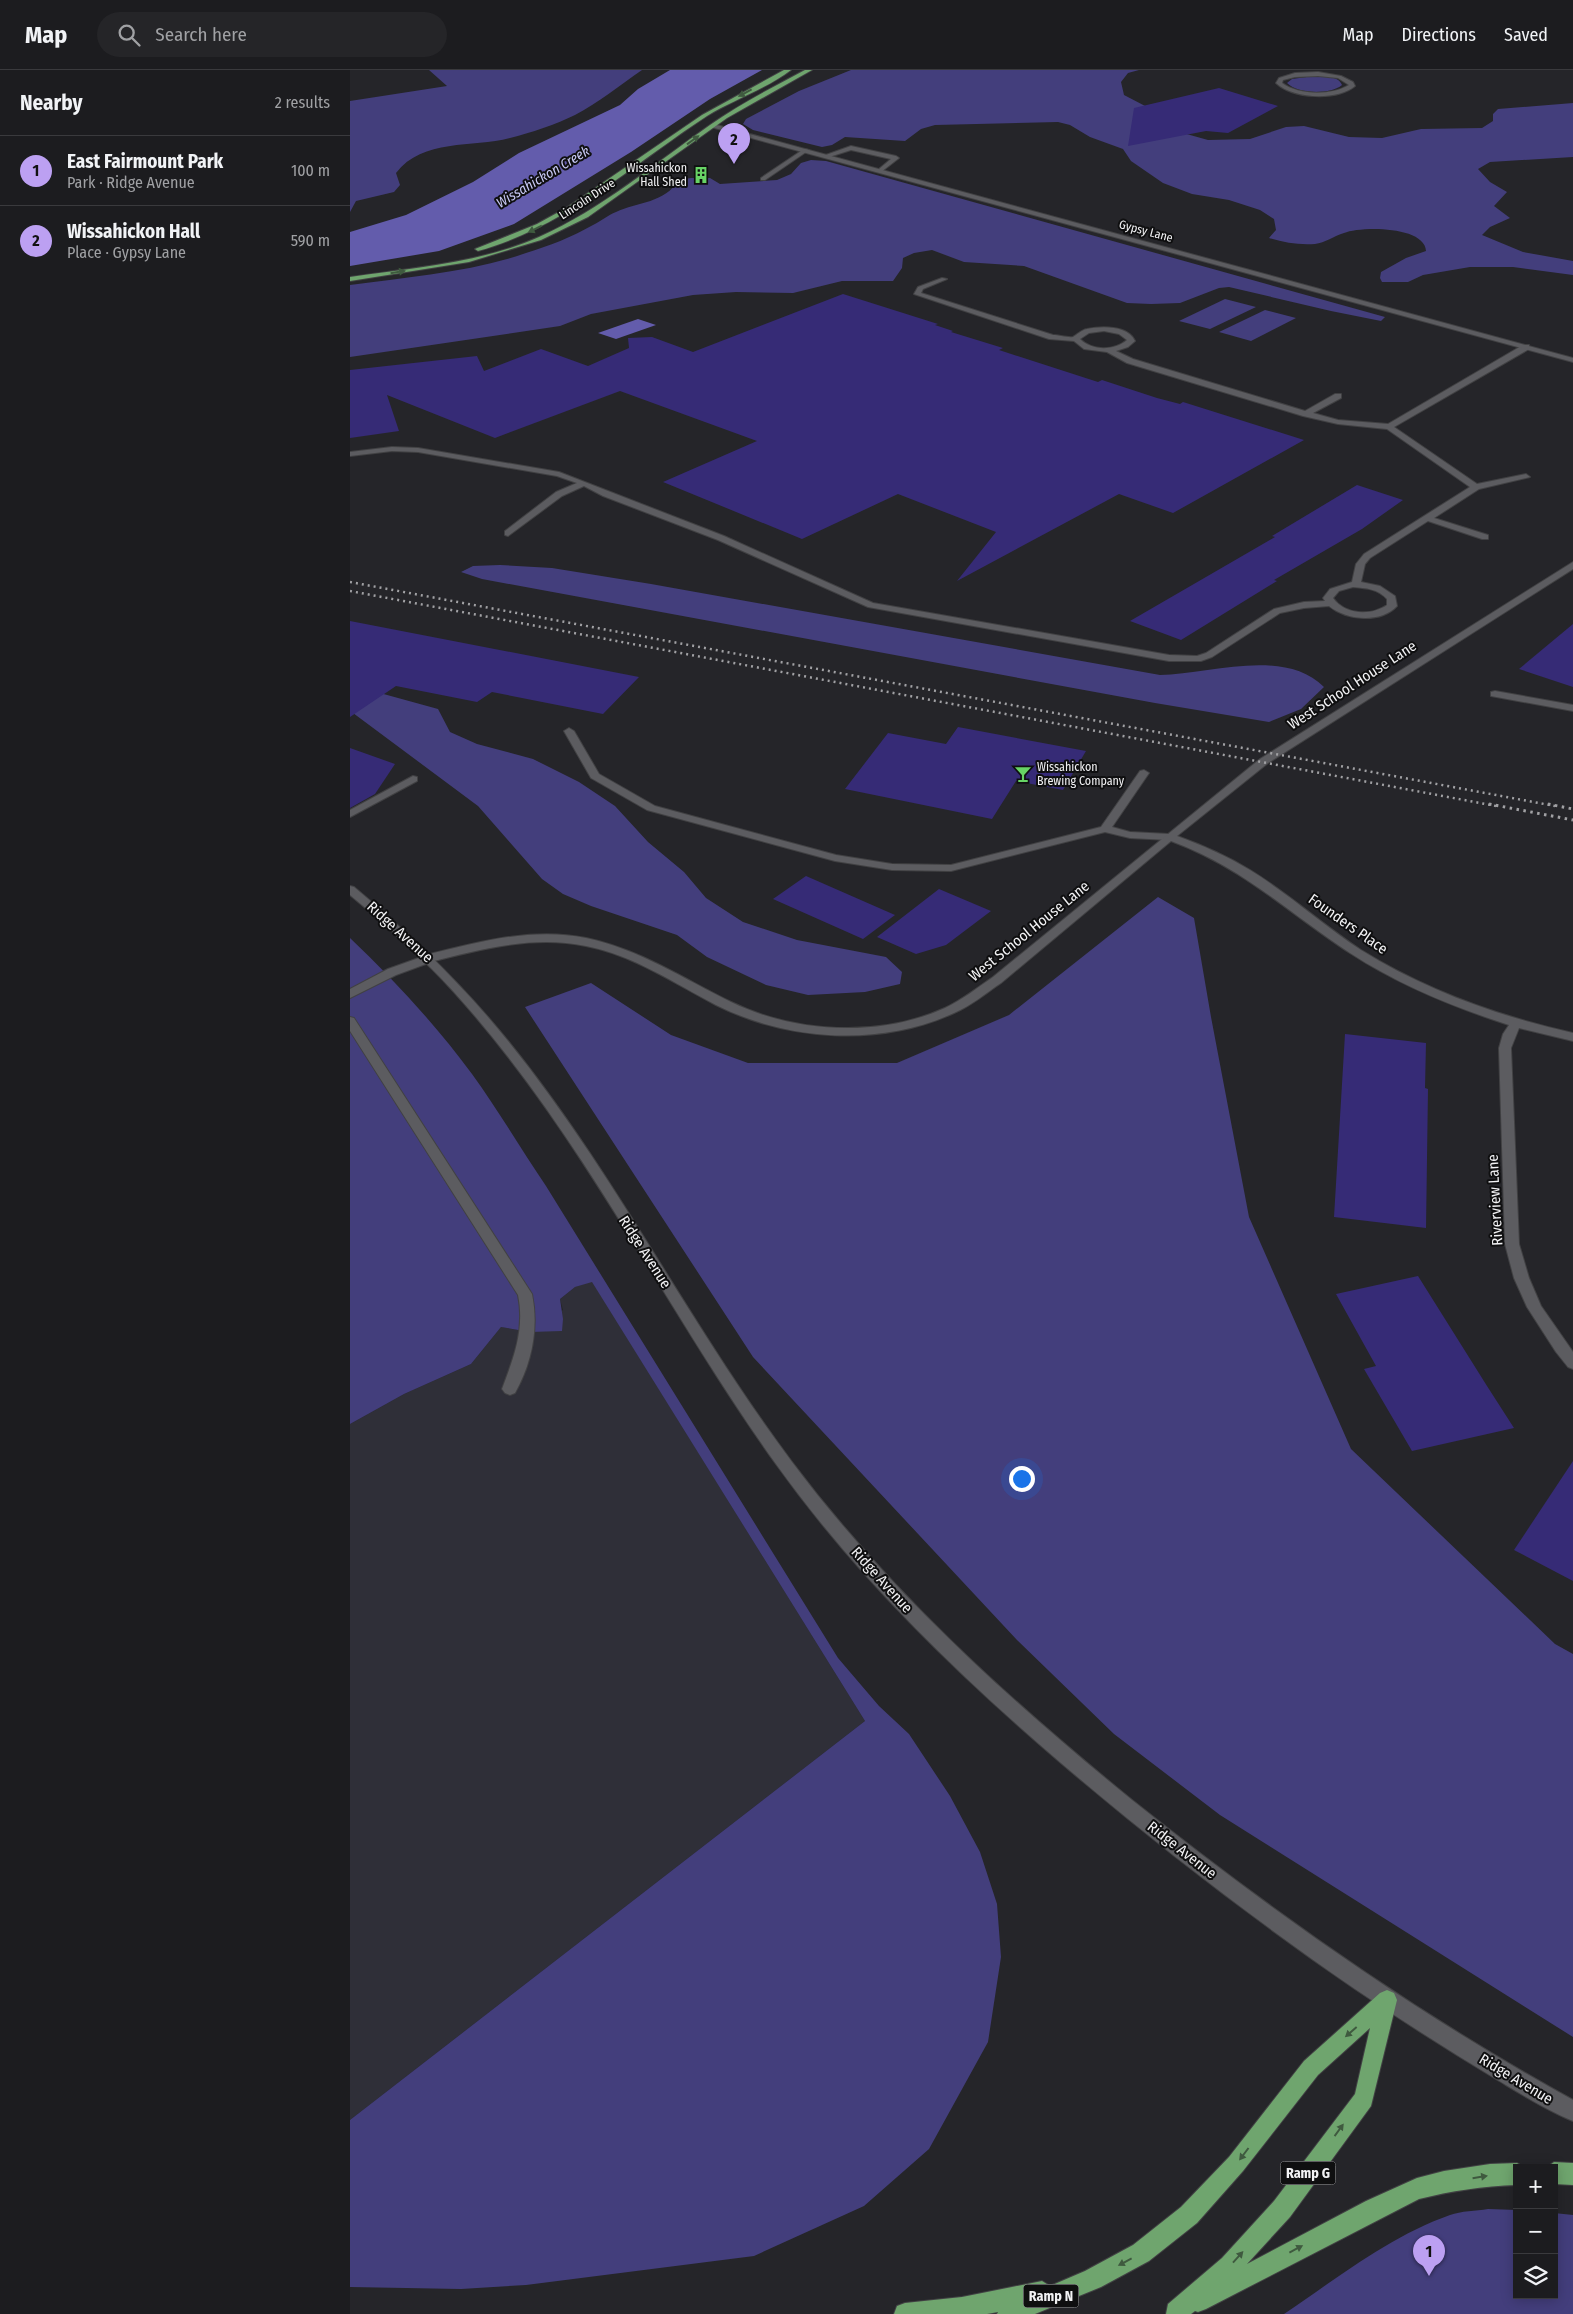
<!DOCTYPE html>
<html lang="en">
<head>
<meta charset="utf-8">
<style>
  :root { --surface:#1c1c1f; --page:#252528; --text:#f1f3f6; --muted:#a0a1a4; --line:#3a3a3d; --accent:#bca0f2 }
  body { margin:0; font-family:"Fira Sans Condensed",sans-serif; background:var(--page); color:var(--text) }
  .controls { position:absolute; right:15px; bottom:15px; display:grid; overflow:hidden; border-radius:0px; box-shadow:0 2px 12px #0003 }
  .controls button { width:45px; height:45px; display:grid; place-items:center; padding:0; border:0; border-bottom:1px solid var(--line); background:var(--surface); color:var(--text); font:25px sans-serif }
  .you { position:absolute; left:671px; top:1408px; width:18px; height:18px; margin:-12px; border:4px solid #fff; border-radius:50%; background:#1a73e8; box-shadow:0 0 0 8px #1a73e833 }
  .badge { display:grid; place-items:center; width:32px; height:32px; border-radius:50%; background:var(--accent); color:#111; font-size:16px; font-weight:700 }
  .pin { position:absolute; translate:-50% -41px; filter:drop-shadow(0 1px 2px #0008) }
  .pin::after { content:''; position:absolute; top:26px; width:18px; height:15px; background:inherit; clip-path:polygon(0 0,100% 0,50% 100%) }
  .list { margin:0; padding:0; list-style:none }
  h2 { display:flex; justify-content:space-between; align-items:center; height:65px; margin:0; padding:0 20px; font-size:21px }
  h2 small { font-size:16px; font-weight:400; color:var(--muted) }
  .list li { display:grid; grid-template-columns:32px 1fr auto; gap:15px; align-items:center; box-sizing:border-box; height:70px; padding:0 20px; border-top:1px solid var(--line) }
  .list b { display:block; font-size:19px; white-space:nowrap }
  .list p { margin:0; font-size:16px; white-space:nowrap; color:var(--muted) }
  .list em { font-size:16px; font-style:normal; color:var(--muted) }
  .icon { flex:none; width:28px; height:28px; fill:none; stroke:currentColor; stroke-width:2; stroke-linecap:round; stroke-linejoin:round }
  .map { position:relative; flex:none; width:1223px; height:2244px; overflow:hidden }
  header { display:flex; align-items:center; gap:30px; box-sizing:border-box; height:70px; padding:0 25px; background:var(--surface); border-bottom:1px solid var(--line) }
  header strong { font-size:24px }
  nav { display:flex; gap:28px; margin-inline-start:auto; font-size:18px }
  .search { width:350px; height:45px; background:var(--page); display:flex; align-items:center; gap:12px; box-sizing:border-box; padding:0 18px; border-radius:28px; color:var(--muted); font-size:19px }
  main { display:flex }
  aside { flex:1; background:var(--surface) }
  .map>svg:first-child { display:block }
  .built { fill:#2f2f38 }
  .green { fill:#433e7c }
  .water { fill:#635cac }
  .building { fill:#362b76 }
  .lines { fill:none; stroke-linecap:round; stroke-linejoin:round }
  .service-casing { stroke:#414143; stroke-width:2 }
  .minor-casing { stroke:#414143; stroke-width:2 }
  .secondary-casing { stroke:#414143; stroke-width:2 }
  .primary-casing { stroke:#414143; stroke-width:2 }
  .service { fill:#5c5c60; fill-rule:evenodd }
  .minor { fill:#5c5c60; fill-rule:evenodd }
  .secondary { fill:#5c5c60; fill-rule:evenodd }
  .primary { fill:#6fa56e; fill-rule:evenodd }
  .rail-far1 { stroke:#a1a1a4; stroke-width:2.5; stroke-dasharray:2 4; stroke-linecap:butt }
  .rail { stroke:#a1a1a4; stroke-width:3; stroke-dasharray:2.5 4.5; stroke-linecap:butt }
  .oneway { fill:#3f5a3f }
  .labels { text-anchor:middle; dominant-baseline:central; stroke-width:4; stroke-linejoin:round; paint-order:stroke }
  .far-poi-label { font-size:12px; fill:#f2f2f4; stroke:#0f0f10; text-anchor:end }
  .far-street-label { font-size:12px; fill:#f2f2f4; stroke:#0f0f10 }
  .far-water-label { font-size:14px; font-style:italic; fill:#c9caf6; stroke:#0f0f10 }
  .shield { fill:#0f0f10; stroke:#aeaeb0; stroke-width:1 }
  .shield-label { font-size:14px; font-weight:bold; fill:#f2f2f4 }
  .street-label { font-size:15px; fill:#f2f2f4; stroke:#0f0f10 }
</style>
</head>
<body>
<header>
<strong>Map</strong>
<div class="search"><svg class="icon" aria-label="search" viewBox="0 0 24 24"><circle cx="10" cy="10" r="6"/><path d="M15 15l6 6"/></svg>Search here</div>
<nav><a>Map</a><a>Directions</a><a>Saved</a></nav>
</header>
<main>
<aside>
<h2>Nearby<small>2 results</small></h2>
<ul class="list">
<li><span class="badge">1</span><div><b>East Fairmount Park</b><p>Park · Ridge Avenue</p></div><em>100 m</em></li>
<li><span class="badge">2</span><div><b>Wissahickon Hall</b><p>Place · Gypsy Lane</p></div><em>590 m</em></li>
</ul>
</aside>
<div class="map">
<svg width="1223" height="2244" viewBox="0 0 1223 2244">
  <rect width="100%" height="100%" fill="#252529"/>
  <path class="built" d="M242,1211L515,1651L0,2050V1354L54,1324L121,1294L151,1257L180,1262L213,1240L210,1229L225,1217Z"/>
  <g class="green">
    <path d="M79,0H292C270,15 248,33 225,45C207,54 180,63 160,68C122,78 73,68 46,103L50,115L44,122L6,131L0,142V31L97,16Z"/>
    <path d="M501,0H789L778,3L771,12L774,25L799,38L815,58L858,70L900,69L936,57L954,56L999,67L1032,68L1071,59L1132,58L1143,51V44L1148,39L1223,33V87L1140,92L1128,99L1140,112L1157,122L1144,136L1160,148L1140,157L1132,165L1173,182L1223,191V205L1163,197H1120L1073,205L1058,212H1032L1030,208L1031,202L1056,188L1076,181C1075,156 1011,156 994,163C984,166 975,173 965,174C949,175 935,173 919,168L926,160L924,149L910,140L879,130L842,124L813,113L781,91L773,79L740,67L720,55L708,52L585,55L571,59L555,71L495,67L482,75L472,77L403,60L393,54L396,49L449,21Z"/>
    <path d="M964,6C974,7 988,5 992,15C980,25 948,24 937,13L942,9Z"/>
    <path d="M461,90L476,91L1035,247L1031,251L981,241L879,217L869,218L830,233L801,234L777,233L674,196L614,192L582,180L564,183L553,188L552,198L543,211H492L443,223L386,222L343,225L241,244L210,256L0,287V215C57,207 122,202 176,183C199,176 222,167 243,155C251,151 258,145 266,142C287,132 316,133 328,110L341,108H360L370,114L427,110L441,104L451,93Z"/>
    <path d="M875,229L906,237L860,259L829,251Z"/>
    <path d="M915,240L946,248L901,271L869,262Z"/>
    <path d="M150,495L202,498L301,514L810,605C859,604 934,577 974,617L951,639L919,652L805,633L132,509L111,502L123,496Z"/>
    <path d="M19,620L88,639L100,662L127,674L183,689L229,712L265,736L298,772L334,802L356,828L393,852L447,870L536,887L552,902L550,914L515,922L458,925L416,915L357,887L327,865L241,836L213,824L192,809L128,736L3,643Z"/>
    <path d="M808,827L844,848L861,947L899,1147L1001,1379L1205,1574L1223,1584V1967L870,1745L764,1664L667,1570L403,1287L175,937L241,913L321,965L398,993H547L659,945Z"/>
    <path d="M0,868C44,910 86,955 122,1004C148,1040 171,1079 196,1116L488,1588L529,1636L559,1664L600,1726L630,1782L647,1834L651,1887L638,1972L579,2079L514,2136L404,2186L176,2215L111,2219L0,2217V2050L515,1651L242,1212L225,1217L210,1229L213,1249L212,1261L180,1262L151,1257L121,1294L54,1324L0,1354Z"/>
    <path d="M1138,2139L1167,2140V2225H1204V2143L1223,2145V2244H934C986,2209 1040,2166 1100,2145C1111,2141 1126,2141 1138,2139Z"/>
  </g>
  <g class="water">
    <path d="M320,0H412L360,29L281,82L164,154L89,181L0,196V162L56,145L123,112L169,83L270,35L288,19Z"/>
    <path d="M288,249L306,255L266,269L248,263Z"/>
  </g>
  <g class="building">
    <path d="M869,18L928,36L878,63L856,61L778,76L784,38Z"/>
    <path d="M493,224L588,254L585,255L603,261L601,262L653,278L649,280L748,312L752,310L807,328L830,334L833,332L954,370L823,443L769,424L607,511L646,462L548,424L452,469L313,412L407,371L270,321L145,368L37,325L49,361L0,368V300L127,286L134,301L191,279L238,296L279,278L278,268L302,267L343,282Z"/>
    <path d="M1007,415L1053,430L1012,459L924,510L927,511L831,570L780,551L925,467L922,466Z"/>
    <path d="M0,551L289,607L253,644L142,622L127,632L46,616L0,647Z"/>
    <path d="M1223,554V617L1169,599Z"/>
    <path d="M608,657L736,681L713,720L666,711L642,749L495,719L538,663L596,674Z"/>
    <path d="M0,678L45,694L25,724L0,738Z"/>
    <path d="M456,806L545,845L513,869L423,829Z"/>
    <path d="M589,819L641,841L596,875L566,884L527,867Z"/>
    <path d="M995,964L1076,973L1075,1018L1078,1019L1076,1158L984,1147Z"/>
    <path d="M1068,1206L1137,1316L1164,1358L1062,1381L1014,1299L1026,1296L986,1224Z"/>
    <path d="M1223,1391V1511L1164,1480Z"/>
  </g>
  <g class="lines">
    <g class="service-casing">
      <g id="service">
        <path d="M501,76L546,86L549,88L531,102L529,99L541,89L501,80L476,88L473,86Z"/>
        <path d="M454,79L459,80L415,110H411V108Z"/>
        <path d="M592,208L597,209L573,219L571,223L703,265C708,265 718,268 723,267C727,265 731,260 737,259C751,256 778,255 785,271L778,277L766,281L783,289L955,341L985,324H991V328L963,343L988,350L1038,354L1173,275H1179V279L1044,357L1127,414L1176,404L1180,407L1129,419L1084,448L1138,465V469H1132L1078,451L1020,488L1015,494L1011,512L1030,516L1045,526L1047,536C1030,554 996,550 979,536L954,538L930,543L862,587L851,591H819L518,537L368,470L253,426L234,416L212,426L158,466L155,465V461L206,422L227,413L207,406L68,382L42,381L0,386V382L42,377L68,378L209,402L374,466L523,533L819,585L847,586L856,583L924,539L954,532L975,531L973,528L980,519L1002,512L1006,494L1014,484L1120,417L1037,359L988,354L953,346L777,293L757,282L734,279L724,271L699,269L564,224L568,217ZM754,261L769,264L777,270C764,281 742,281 730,269L739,263ZM1003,517C1016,518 1028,519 1037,529V535C1021,546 995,545 983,528L989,521Z"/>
        <path d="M219,658L224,661L249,704L305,736L486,785L542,794L601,795L751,757L790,701L794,700L799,703L762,757L780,762L819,764L825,767L819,770L780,768L755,762L601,801L542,800L485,791L297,740L241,708L214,661Z"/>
        <path d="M63,706L67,707V711L0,747V740Z"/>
        <path d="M80,884L84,885L86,888L84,891L46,905L0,928V919L38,899Z"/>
        <path d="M0,947L4,948L182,1224C189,1258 182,1293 165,1323L160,1325L155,1323L152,1319C164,1287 175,1259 168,1225L0,961Z"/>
      </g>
    </g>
    <g class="minor-casing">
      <g id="minor">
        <path d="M968,2L991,6L1003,12L1005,16C987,31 943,29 926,13L929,8L945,3ZM968,6L988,8L999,15C981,26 948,25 932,13L933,10L945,7Z"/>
        <path d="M363,54L1223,288V292L361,57Z"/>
        <path d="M1223,492V499L918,693L827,766C852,775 877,786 900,800C939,824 973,855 1011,880C1077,921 1148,946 1223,963V971L1169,958L1161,978L1169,1174L1179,1208L1191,1236L1223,1282V1299L1218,1297L1206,1282L1177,1237L1164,1208L1155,1174L1149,978L1153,964L1159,955C1103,937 1049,915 1000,883C937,842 894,798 821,771L651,913C636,923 621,936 604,943C530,977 438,971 366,935C324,913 283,885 236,876C183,865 132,879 80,892L74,888L76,885C129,872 182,857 236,868C289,879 334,909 381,932C445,963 529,968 595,938C612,930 627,918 643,907L910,689Z"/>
        <path d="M1145,621L1223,635V641L1141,626V622Z"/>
      </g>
    </g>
    <g class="secondary-casing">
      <path id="secondary" d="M0,816L4,817C60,864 112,914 158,971C265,1103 340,1256 442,1392C538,1520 658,1629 782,1730C921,1841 1067,1944 1223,2030V2051C1196,2040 1171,2024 1146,2009C1098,1980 1051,1950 1005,1919C903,1849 805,1773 711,1693C607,1604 506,1506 426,1394C315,1239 232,1063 103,921C71,886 36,855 0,825Z"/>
    </g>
    <g class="primary-casing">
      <g id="primary">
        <path d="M434,0H441C418,18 383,30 357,46C282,95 217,156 128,181L125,179L187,154L216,138L352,45Z"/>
        <path d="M455,0H462L377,48L238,147L191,170L119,192L0,211V207C63,198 130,193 189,167C252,139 304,94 360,55C390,34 423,17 455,0Z"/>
        <path d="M1037,1920L1044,1923L1047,1930L1021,2036L940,2147L897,2194L1016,2131L1067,2108L1094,2101L1140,2094L1167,2093L1175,2098H1167V2115C1133,2116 1101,2121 1069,2129L856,2239L848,2242L845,2241L841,2244H816L818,2234L872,2188L924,2131L1005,2024L1020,1958L968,2005L893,2101L847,2153L799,2191L751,2217L685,2244H647L648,2242L637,2244H544L547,2236L555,2233L612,2227L692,2211L700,2216L735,2201L783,2175L831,2137L879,2087L954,1991L1030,1923Z"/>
        <path d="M1204,2092L1223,2093V2115L1204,2114V2098H1196Z"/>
      </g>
    </g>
    <use href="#service" class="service"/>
    <use href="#minor" class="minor"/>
    <use href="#secondary" class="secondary"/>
    <use href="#primary" class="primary"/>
    <g class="rail-far1">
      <path d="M0,512L1205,736"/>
      <path d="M0,521L1146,736"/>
    </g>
    <g class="rail">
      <path d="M1139,734L1223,750"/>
      <path d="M1198,734L1223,739"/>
    </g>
  </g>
  <defs><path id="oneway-solid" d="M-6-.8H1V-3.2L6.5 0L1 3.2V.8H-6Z" transform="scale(1.25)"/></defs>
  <g class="oneway">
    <use href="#oneway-solid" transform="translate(395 23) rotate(152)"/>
    <use href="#oneway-solid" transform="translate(343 70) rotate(-36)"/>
    <use href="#oneway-solid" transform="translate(185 159) rotate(154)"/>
    <use href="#oneway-solid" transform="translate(48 202) rotate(-9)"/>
    <use href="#oneway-solid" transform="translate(1001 1962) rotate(139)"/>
    <use href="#oneway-solid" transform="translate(989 2060) rotate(-54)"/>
    <use href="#oneway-solid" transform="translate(894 2084) rotate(127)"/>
    <use href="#oneway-solid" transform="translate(1130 2107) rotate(-9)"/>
    <use href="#oneway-solid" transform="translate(946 2179) rotate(-28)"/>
    <use href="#oneway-solid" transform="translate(888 2187) rotate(-48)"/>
    <use href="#oneway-solid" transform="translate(775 2192) rotate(152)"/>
  </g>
  <defs>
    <g id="building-bare" transform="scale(1.35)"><path d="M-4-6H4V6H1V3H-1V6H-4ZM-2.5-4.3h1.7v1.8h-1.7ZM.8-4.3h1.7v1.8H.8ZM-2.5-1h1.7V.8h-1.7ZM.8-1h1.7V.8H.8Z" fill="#67d465" stroke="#0f0f10" stroke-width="2.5" paint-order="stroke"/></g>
    <g id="bar-bare" transform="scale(1.35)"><path d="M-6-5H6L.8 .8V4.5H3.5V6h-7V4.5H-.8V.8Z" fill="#67d465" stroke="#0f0f10" stroke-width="2.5" paint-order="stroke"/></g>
  </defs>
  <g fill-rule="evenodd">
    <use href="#building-bare" x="351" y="105"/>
    <use href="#bar-bare" x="673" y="704"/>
  </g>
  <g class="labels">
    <g class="far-poi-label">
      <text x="337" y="98">Wissahickon<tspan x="337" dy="14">Hall Shed</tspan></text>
      <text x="687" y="697" text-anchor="start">Wissahickon<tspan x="687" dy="14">Brewing Company</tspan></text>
    </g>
    <g class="far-street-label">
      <text transform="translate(237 129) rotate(-33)">Lincoln Drive</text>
      <text transform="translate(796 161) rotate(15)">Gypsy Lane</text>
    </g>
    <g class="far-water-label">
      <text transform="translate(193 107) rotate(-31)">Wissahickon Creek</text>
    </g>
    <g class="shield">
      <rect x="930.5" y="2091.5" width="55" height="23" rx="4"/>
      <rect x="673.5" y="2214.5" width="55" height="23" rx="4"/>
    </g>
    <g class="shield-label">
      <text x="958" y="2103">Ramp G</text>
      <text x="701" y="2226">Ramp N</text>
    </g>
    <g class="street-label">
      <text transform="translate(1002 615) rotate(-33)">West School House Lane</text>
      <text transform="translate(998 854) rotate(35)">Founders Place</text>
      <text transform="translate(679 861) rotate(-39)">West School House Lane</text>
      <text transform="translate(50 862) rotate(42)">Ridge Avenue</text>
      <text transform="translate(1145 1130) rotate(-93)">Riverview Lane</text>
      <text transform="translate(295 1182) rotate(57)">Ridge Avenue</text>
      <text transform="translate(532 1510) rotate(48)">Ridge Avenue</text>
      <text transform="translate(832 1780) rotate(38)">Ridge Avenue</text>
      <text transform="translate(1166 2009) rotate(31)">Ridge Avenue</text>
    </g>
  </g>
</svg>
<div class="controls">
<button>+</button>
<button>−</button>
<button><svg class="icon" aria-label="layers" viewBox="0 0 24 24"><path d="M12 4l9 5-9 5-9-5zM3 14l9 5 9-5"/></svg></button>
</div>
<div class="you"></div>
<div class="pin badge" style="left:1079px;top:2206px">1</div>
<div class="pin badge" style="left:384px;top:94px">2</div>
</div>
</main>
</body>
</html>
